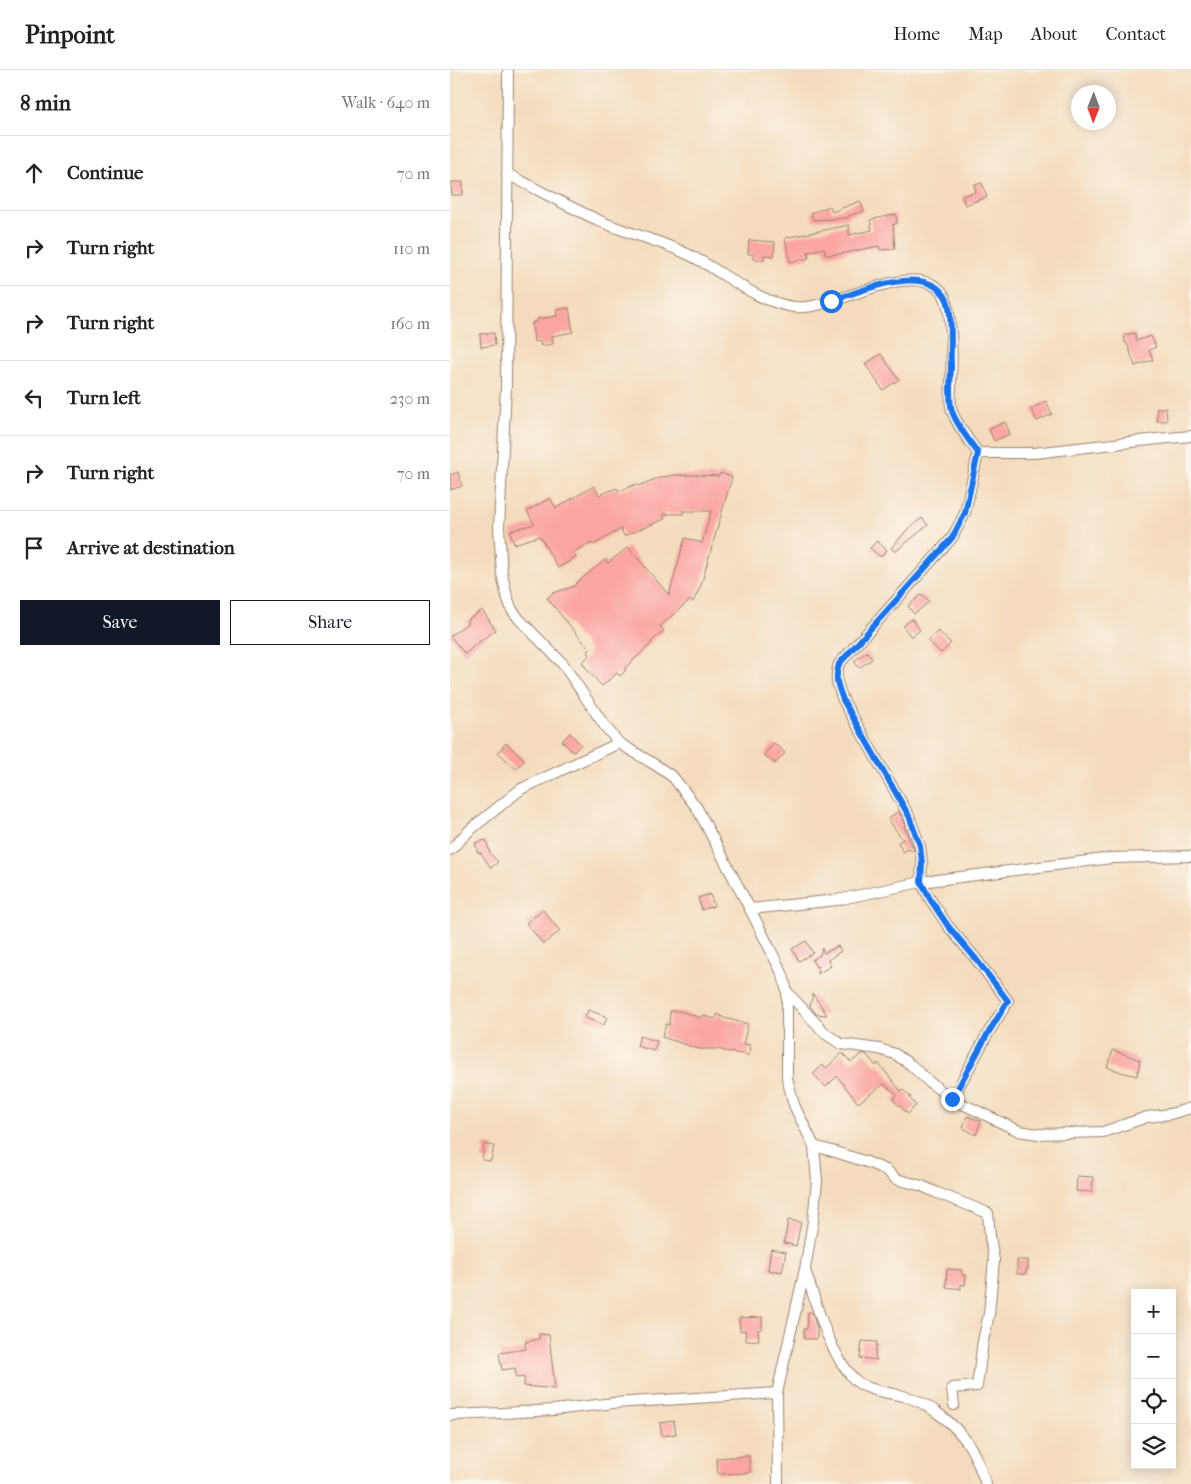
<!DOCTYPE html>
<html lang="en">
<head>
<meta charset="utf-8">
<style>
  :root { --surface:#fff; --page:#f2f2f2; --text:#222; --muted:#767676; --line:#e0e0e0; --accent:#111827 }
  body { margin:0; font-family:"IM FELL French Canon",serif; background:var(--page); color:var(--text) }
  .controls { position:absolute; right:15px; bottom:15px; display:grid; overflow:hidden; border-radius:0px; box-shadow:0 2px 12px #0003 }
  .controls button { width:45px; height:45px; display:grid; place-items:center; padding:0; border:0; border-bottom:1px solid var(--line); background:var(--surface); color:var(--text); font:25px sans-serif }
  .compass { position:absolute; left:621px; top:15px; width:45px; height:45px; border-radius:50%; background:var(--surface); box-shadow:0 2px 12px #0003; rotate:181deg }
  .stop { position:absolute; width:15px; height:15px; margin:-11px; border:4px solid #1a73e8; border-radius:50%; background:#fff }
  .stop.end { background:#1a73e8; border-color:#fff; box-shadow:0 1px 5px #0008 }
  .list { margin:0; padding:0; list-style:none }
  h2 { display:flex; justify-content:space-between; align-items:center; height:65px; margin:0; padding:0 20px; font-size:21px }
  h2 small { font-size:16px; font-weight:400; color:var(--muted) }
  .list li { display:grid; grid-template-columns:32px 1fr auto; gap:15px; align-items:center; box-sizing:border-box; height:75px; padding:0 20px; border-top:1px solid var(--line) }
  .list b { display:block; font-size:19px; white-space:nowrap }
  .list em { font-size:16px; font-style:normal; color:var(--muted) }
  .actions { display:flex; gap:10px; padding:15px 20px }
  .actions a { flex:1; padding:11px 0; border:1px solid var(--accent); border-radius:0px; text-align:center; font-size:18px; color:var(--accent) }
  .actions .main { background:var(--accent); color:#fff }
  .icon { flex:none; width:28px; height:28px; fill:none; stroke:currentColor; stroke-width:2; stroke-linecap:round; stroke-linejoin:round }
  .map { position:relative; flex:none; width:741px; height:1414px; overflow:hidden }
  header { display:flex; align-items:center; gap:30px; box-sizing:border-box; height:70px; padding:0 25px; background:var(--surface); border-bottom:1px solid var(--line) }
  header strong { font-size:24px }
  nav { display:flex; gap:28px; margin-inline-start:auto; font-size:18px }
  main { display:flex }
  aside { flex:1; background:var(--surface) }
  .map>svg:first-child { display:block }
  .building { fill:#fba5a2 }
  .lines { fill:none; stroke-linecap:round; stroke-linejoin:round }
  .minor-casing { stroke:#98826e; stroke-width:12 }
  .minor { stroke:#fff; stroke-width:10 }
  .route { stroke:#1a73e8; stroke-width:6 }
</style>
</head>
<body>
<header>
<strong>Pinpoint</strong>
<nav><a>Home</a><a>Map</a><a>About</a><a>Contact</a></nav>
</header>
<main>
<aside>
<h2>8 min<small>Walk · 640 m</small></h2>
<ul class="list">
<li><svg class="icon" aria-label="ahead" viewBox="0 0 24 24"><path d="M12 20V5M6 11l6-6 6 6"/></svg><div><b>Continue</b></div><em>70 m</em></li>
<li><svg class="icon" aria-label="right" viewBox="0 0 24 24"><path d="M7 20v-9h11M14 6l5 5-5 5"/></svg><div><b>Turn right</b></div><em>110 m</em></li>
<li><svg class="icon" aria-label="right" viewBox="0 0 24 24"><path d="M7 20v-9h11M14 6l5 5-5 5"/></svg><div><b>Turn right</b></div><em>160 m</em></li>
<li><svg class="icon" aria-label="left" viewBox="0 0 24 24"><path d="M17 20v-9H6M10 6l-5 5 5 5"/></svg><div><b>Turn left</b></div><em>230 m</em></li>
<li><svg class="icon" aria-label="right" viewBox="0 0 24 24"><path d="M7 20v-9h11M14 6l5 5-5 5"/></svg><div><b>Turn right</b></div><em>70 m</em></li>
<li><svg class="icon" aria-label="arrive" viewBox="0 0 24 24"><path d="M6 21V4h12l-3 4 3 4H6"/></svg><div><b>Arrive at destination</b></div></li>
</ul>
<div class="actions"><a class="main">Save</a><a>Share</a></div>
</aside>
<div class="map">
<svg width="741" height="1414" viewBox="0 0 741 1414">
  <rect width="100%" height="100%" fill="#fbf7ec"/>
  <filter id="ink" filterUnits="userSpaceOnUse"><feTurbulence type="fractalNoise" baseFrequency=".02" numOctaves="2"/><feDisplacementMap in="SourceGraphic" scale="10" xChannelSelector="R" yChannelSelector="G"/><feConvolveMatrix kernelMatrix="1 2 1 2 8 2 1 2 1" color-interpolation-filters="sRGB"/></filter>
  <filter id="wash" filterUnits="userSpaceOnUse"><feTurbulence type="fractalNoise" baseFrequency=".0096" numOctaves="4" result="noise"/><feDisplacementMap in="SourceGraphic" scale="20" xChannelSelector="R" yChannelSelector="G"/><feGaussianBlur stdDeviation="1.12" result="paint"/><feColorMatrix in="noise" values="0 0 0 0 0 0 0 0 0 0 0 0 0 0 0 0 0 1.4 0 .05"/><feComposite in="paint" operator="in"/></filter>
  <g filter="url(#wash)">
    <rect width="100%" height="100%" fill="#f4dbbd"/>
    <g id="blocks">
      <g class="building">
        <path d="M1,112H13V125H2Z"/>
        <path d="M532,113L537,127L515,135L512,126L526,122L524,115Z"/>
        <path d="M410,131L414,141L398,146V148L363,150L361,143L380,136L382,142Z"/>
        <path d="M446,144L447,154H443L445,179L430,180L429,176L390,184L376,185L374,178L358,182L359,188L340,192L335,168L399,155V165L422,160L420,150Z"/>
        <path d="M299,170L325,172L324,186L314,185V190L303,189V184H298Z"/>
        <path d="M119,238L123,262L102,266L103,274L91,276L90,271L84,272L82,253L87,252V249L107,246L106,240Z"/>
        <path d="M44,263L45,275L31,277L30,264Z"/>
        <path d="M685,263L686,271L701,266L706,277L699,280L703,290L685,296L677,273H675L674,265Z"/>
        <path d="M431,284L449,310L433,320L415,294Z"/>
        <path d="M596,331L602,344L587,351L581,339Z"/>
        <path d="M707,338H716L717,351H707Z"/>
        <path d="M555,352L560,364L544,371L539,359Z"/>
        <path d="M8,402L12,416L0,420V405Z"/>
        <path d="M270,403L282,407L251,515L243,532L240,530L210,556L214,561L201,572L202,573L175,598L176,600L170,606L167,603L152,616L140,603L132,592L140,585L137,582L140,580L97,528L103,523L125,516V514L155,490L158,493L178,477L219,525L235,468L252,473L261,441H233V444H213L215,449L174,466L171,459L143,475L142,473L123,482L126,487L108,498L90,466L64,474L60,461L84,454L77,441L100,428L106,438L144,416L149,425L167,418L169,421L187,414L188,416L205,409L223,405H247L269,406Z"/>
        <path d="M472,448L478,455L445,482L441,478L458,459Z"/>
        <path d="M427,471L437,480L431,487L420,478Z"/>
        <path d="M472,524L479,532L464,544L458,536Z"/>
        <path d="M32,540L46,560L22,577V578L15,584L0,566L18,553L16,551Z"/>
        <path d="M462,549L470,560L461,567L453,556Z"/>
        <path d="M488,561L501,573L491,583L478,570Z"/>
        <path d="M417,582L422,589L409,598L404,591Z"/>
        <path d="M120,663L131,675L123,682L112,671Z"/>
        <path d="M56,673L75,690L66,699L48,682Z"/>
        <path d="M324,673L335,683L325,694L314,685Z"/>
        <path d="M448,741L453,749L455,755L454,756L463,778L464,780L461,781L459,779L453,782L448,772L453,770L438,749Z"/>
        <path d="M36,770L40,783L48,792L41,798L30,782L28,783L25,773Z"/>
        <path d="M260,824L264,836L252,840L248,828Z"/>
        <path d="M93,840L110,861L93,874L76,853Z"/>
        <path d="M356,871L363,883L349,891L342,879Z"/>
        <path d="M388,876L391,881L378,890L381,896L367,904L368,896L366,897L362,890L370,885L372,878L374,883Z"/>
        <path d="M363,924L377,945L366,944L360,936Z"/>
        <path d="M138,940L157,947L154,955L135,948Z"/>
        <path d="M220,941H230L251,948L252,945L265,949L268,944L274,948L298,954L293,974L300,975L299,985L278,982L268,979H249L212,967L216,954L219,955Z"/>
        <path d="M190,966L207,971L204,981L187,976Z"/>
        <path d="M663,980L690,990L687,1006L674,1003L657,997Z"/>
        <path d="M392,983L401,992L412,984H416L426,996L428,993L451,1021L453,1020L461,1027L459,1028L466,1035L458,1044L443,1030L447,1025L434,1014L408,1033L387,1006L376,1017L363,1004L373,995L376,998Z"/>
        <path d="M517,1046L531,1051L526,1065L513,1058Z"/>
        <path d="M34,1074L44,1076L41,1091L32,1090Z"/>
        <path d="M627,1106L643,1107L642,1122L626,1121Z"/>
        <path d="M338,1150L351,1152L346,1176L334,1173Z"/>
        <path d="M321,1179L336,1182L332,1202L318,1200Z"/>
        <path d="M567,1190H578V1199H576V1204H567Z"/>
        <path d="M497,1199L512,1200V1205H516L515,1215L511,1214V1219L496,1217Z"/>
        <path d="M358,1242H362L367,1258V1269H354V1259H357Z"/>
        <path d="M312,1247V1259L308,1260L309,1270L296,1271L295,1260L290,1261L289,1248Z"/>
        <path d="M89,1264L99,1265L105,1319L74,1316V1307L66,1308L65,1298L52,1300L49,1283L76,1279L75,1272L89,1269Z"/>
        <path d="M412,1271L427,1272L425,1286L427,1290L410,1288Z"/>
        <path d="M224,1351L226,1364L212,1366L210,1353Z"/>
        <path d="M299,1386L300,1403L268,1404L266,1388Z"/>
      </g>
    </g>
  </g>
  <g filter="url(#ink)">
    <use href="#blocks" fill-opacity="0" stroke="#98826e" stroke-width="1"/>
    <g class="lines">
      <g class="minor-casing">
        <g id="minor">
          <path d="M58,0L56,317L49,458L52,504L57,527L62,540L70,550L113,594L154,655L169,673L207,696L223,707L247,738L300,839L333,905L337,922V1008L344,1035L364,1076L367,1111L363,1151L355,1199L327,1323L328,1414"/>
          <path d="M57,104C87,119 117,136 148,150C175,163 205,169 233,182C270,198 302,231 344,237C383,242 461,187 492,222C503,236 502,292 501,311C501,321 499,332 502,341C507,356 519,370 528,383L515,443L502,468L389,594C384,609 388,616 393,630L459,746L470,776L472,793L471,812L480,829L498,856L526,889L558,931L537,965L502,1029"/>
          <path d="M528,383H584L708,369L741,366"/>
          <path d="M0,780L20,760L71,719L169,673"/>
          <path d="M300,839L387,830L471,812L662,788L741,786"/>
          <path d="M337,922L376,964L391,974L429,979L445,984L461,995L478,1011L502,1029L569,1061L588,1064L653,1062L697,1047L720,1044L741,1038"/>
          <path d="M364,1076L382,1081L417,1092L436,1100L446,1109L472,1116L485,1122L538,1143L540,1167L544,1190L539,1244L533,1271L527,1316L502,1318L504,1335"/>
          <path d="M355,1200C367,1235 378,1281 403,1308C415,1321 437,1322 453,1326C477,1331 506,1355 519,1375C527,1387 531,1402 536,1414"/>
          <path d="M0,1345L53,1343L103,1340L164,1333L327,1323"/>
        </g>
      </g>
      <use href="#minor" class="minor"/>
    </g>
  </g>
  <g class="lines" filter="url(#ink)">
    <path class="route" d="M381,231C410,221 479,191 497,230C503,245 500,278 501,295C501,310 498,327 502,341C507,356 519,370 528,383L515,443L502,468L389,594C384,609 388,616 393,630L459,746L470,776L472,793L471,812L480,829L498,856L526,889L558,931L537,965L502,1029"/>
  </g>
</svg>
<div class="controls">
<button>+</button>
<button>−</button>
<button><svg class="icon" aria-label="locate" viewBox="0 0 24 24"><circle cx="12" cy="12" r="6"/><path d="M12 2v4M12 18v4M2 12h4M18 12h4"/></svg></button>
<button><svg class="icon" aria-label="layers" viewBox="0 0 24 24"><path d="M12 4l9 5-9 5-9-5zM3 14l9 5 9-5"/></svg></button>
</div>
<svg class="compass" viewBox="-18 -18 36 36"><path d="M0-13l5 13h-10z" fill="#e53935"/><path d="M0 13l5-13h-10z" fill="#767676"/></svg>
<div class="stop" style="left:381px;top:231px"></div>
<div class="stop end" style="left:502px;top:1029px"></div>
</div>
</main>
</body>
</html>
